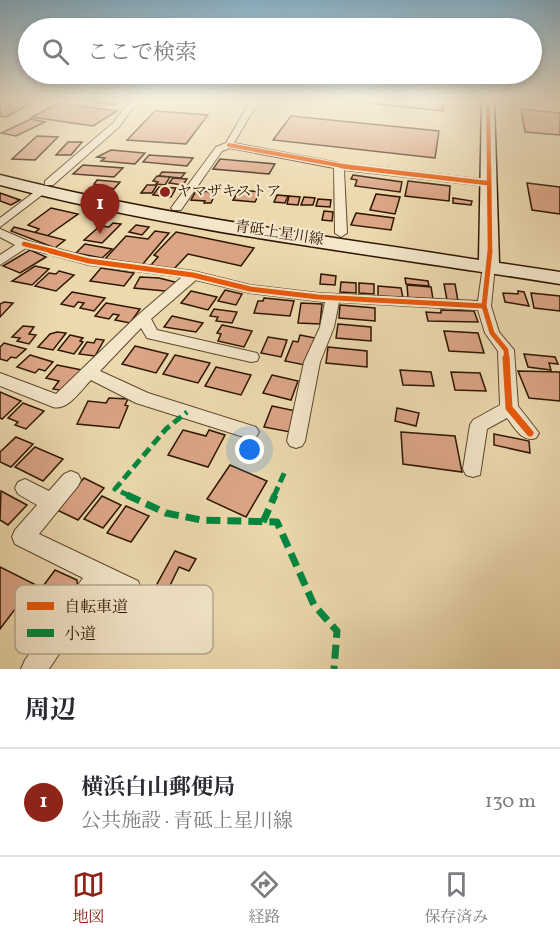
<!DOCTYPE html>
<html lang="ja">
<head>
<meta charset="utf-8">
<style>
  :root { --surface:#fff; --page:#f2f2f3; --text:#2b2b33; --muted:#7c7c81; --line:#e1e1e2; --accent:#8f2418 }
  body { margin:0; font-family:Vollkorn,"Noto Serif JP",serif; background:var(--page); color:var(--text) }
  .you { position:absolute; left:250px; top:450px; width:21px; height:21px; margin:-15px; border:4px solid #fff; border-radius:50%; background:#1a73e8; box-shadow:0 0 0 9px #1a73e833 }
  .badge { display:grid; place-items:center; width:39px; height:39px; border-radius:50%; background:var(--accent); color:#fff; font-size:20px; font-weight:700 }
  .pin { position:absolute; translate:-50% -50px; filter:drop-shadow(0 2px 3px #0008) }
  .pin::after { content:''; position:absolute; top:32px; width:21px; height:18px; background:inherit; clip-path:polygon(0 0,100% 0,50% 100%) }
  .list { margin:0; padding:0; list-style:none }
  h2 { display:flex; justify-content:space-between; align-items:center; height:78px; margin:0; padding:0 24px; font-size:26px }
  h2 small { font-size:20px; font-weight:400; color:var(--muted) }
  .list li { display:grid; grid-template-columns:39px 1fr auto; gap:18px; align-items:center; box-sizing:border-box; height:108px; padding:0 24px; border-top:2px solid var(--line) }
  .list b { display:block; font-size:22px; white-space:nowrap }
  .list p { margin:0; font-size:20px; white-space:nowrap; color:var(--muted) }
  .list em { font-size:20px; font-style:normal; color:var(--muted) }
  .icon { flex:none; width:33px; height:33px; fill:none; stroke:currentColor; stroke-width:2; stroke-linecap:round; stroke-linejoin:round }
  .map { position:relative; flex:none; width:560px; height:669px; overflow:hidden }
  .search { position:absolute; background:var(--surface); box-shadow:0 3px 9px #0003; left:18px; right:18px; top:18px; height:66px; display:flex; align-items:center; gap:15px; box-sizing:border-box; padding:0 21px; border-radius:33px; color:var(--muted); font-size:22px }
  .sheet { height:186px; background:var(--surface) }
  nav { display:flex; justify-content:space-around; align-items:center; box-sizing:border-box; height:84px; border-top:2px solid var(--line); background:var(--surface); font-size:16px; color:var(--muted) }
  nav a { display:grid; justify-items:center; gap:3px }
  nav .on { color:var(--accent) }
  .map>svg:first-child { display:block }
  .building { fill:#dba586; stroke:#2f1600; stroke-width:1.5 }
  .lines { fill:none; stroke-linecap:round; stroke-linejoin:round }
  .street-casing { stroke:#5e472c; stroke-width:2 }
  .secondary-casing { stroke:#2f1600; stroke-width:3 }
  .street { fill:#f3e6ca; fill-rule:evenodd }
  .secondary { fill:#f3e6ca; fill-rule:evenodd }
  .quiet-far1 { stroke:#00873e; stroke-width:5; stroke-dasharray:10 5; stroke-linecap:butt }
  .quiet { stroke:#00873e; stroke-width:7; stroke-dasharray:14 7; stroke-linecap:butt }
  .cycleway-far3-casing { stroke:#f3e6ca; stroke-width:6 }
  .cycleway-far2-casing { stroke:#f3e6ca; stroke-width:8 }
  .cycleway-far1-casing { stroke:#f3e6ca; stroke-width:9 }
  .cycleway-casing { stroke:#f3e6ca; stroke-width:10 }
  .cycleway-far3 { stroke:#e8590c; stroke-width:4 }
  .cycleway-far2 { stroke:#e8590c; stroke-width:4.5 }
  .cycleway-far1 { stroke:#e8590c; stroke-width:5 }
  .cycleway { stroke:#e8590c; stroke-width:7 }
  .poi-dot { fill:#8f2418; stroke:#f3e6ca; stroke-width:2 }
  .labels { text-anchor:middle; dominant-baseline:central; stroke-width:4.5; stroke-linejoin:round; paint-order:stroke }
  .far-poi-label { font-size:15px; fill:#2f1600; stroke:#f3e6ca; text-anchor:start }
  .far-street-label { font-size:15px; fill:#2f1600; stroke:#f3e6ca }
  .key { fill:#f3e6ca; stroke:#b8a88d; stroke-width:1.5 }
  .key-label { font-size:16px; fill:#2f1600 }
</style>
</head>
<body>
<div class="map">
<svg width="560" height="669" viewBox="0 0 560 669">
  <rect width="100%" height="100%" fill="#ecd9ae"/>
  <filter id="stains"><feTurbulence type="fractalNoise" baseFrequency=".00333" numOctaves="4"/><feColorMatrix values="0 0 0 0 .2 0 0 0 0 .09 0 0 0 0 .02 0 0 0 .5 -.17"/></filter>
  <radialGradient id="worn" r=".72"><stop offset=".6" stop-color="#630" stop-opacity="0"/><stop offset="1" stop-color="#630" stop-opacity=".3"/></radialGradient>
  <g class="building">
    <path d="M0,100H37L6,117L0,116Z"/>
    <path d="M79,100H122L114,105Z"/>
    <path d="M339,100H444L443,111Z"/>
    <path d="M59,103L117,111L93,126L32,117Z"/>
    <path d="M521,109L560,113V135L525,132Z"/>
    <path d="M155,111L208,115L186,144L127,140Z"/>
    <path d="M291,116L439,131L435,158L273,140Z"/>
    <path d="M31,119L45,122L16,136L1,133Z"/>
    <path d="M37,136L58,137L35,160L12,159Z"/>
    <path d="M68,142H82L71,155H56Z"/>
    <path d="M111,150L145,153L135,164L101,161L105,158L97,157Z"/>
    <path d="M149,155L193,158L187,166L143,162Z"/>
    <path d="M220,159L275,164L269,174L213,169Z"/>
    <path d="M83,165L123,168L114,177L73,174Z"/>
    <path d="M162,172L185,173L181,178L159,176Z"/>
    <path d="M353,175L402,182L400,192L355,186L357,180L351,179Z"/>
    <path d="M157,176L170,177L165,185L156,184L158,182L153,181Z"/>
    <path d="M173,178L187,179L183,185L169,183Z"/>
    <path d="M97,180L120,182L114,189L94,184Z"/>
    <path d="M408,181L450,186L449,201L405,196Z"/>
    <path d="M527,183L560,187V214L532,210Z"/>
    <path d="M147,185H157L152,193H141Z"/>
    <path d="M159,187L176,188L171,197L153,195Z"/>
    <path d="M239,190L260,192L255,202L233,200Z"/>
    <path d="M196,191L216,192L211,203H204L205,201L191,200Z"/>
    <path d="M0,193L20,200L11,205L0,201Z"/>
    <path d="M376,194L400,197L395,214L370,210Z"/>
    <path d="M277,195L288,196L285,203L274,202Z"/>
    <path d="M289,196L300,197L298,205L287,204Z"/>
    <path d="M304,197L315,198L313,205H301Z"/>
    <path d="M453,198L472,201L471,205L453,203Z"/>
    <path d="M318,199L331,200L330,207L316,206Z"/>
    <path d="M51,208L78,214L47,236L34,233L39,229L28,225Z"/>
    <path d="M324,211L333,212L332,221L322,220Z"/>
    <path d="M356,213L394,218L391,230L351,225Z"/>
    <path d="M113,223L121,224L102,243L84,240L100,226L109,227Z"/>
    <path d="M136,225L149,227L142,235L129,232Z"/>
    <path d="M14,227L65,240L55,248L11,231Z"/>
    <path d="M155,231L169,233L142,265L105,259L126,236L148,239Z"/>
    <path d="M176,232L254,248L241,266L188,254L173,270L151,265L158,257L154,255Z"/>
    <path d="M85,244L112,249L102,258L76,253Z"/>
    <path d="M30,250L46,257L20,273L3,266Z"/>
    <path d="M35,266L49,269L32,285L12,281Z"/>
    <path d="M101,268L134,273L124,286L90,281Z"/>
    <path d="M59,271L74,275L56,291L35,286L49,273L56,274Z"/>
    <path d="M321,274L336,276L335,285L320,284Z"/>
    <path d="M140,277L159,278L175,282L172,290L165,291L134,288Z"/>
    <path d="M405,278L428,281L429,286L406,284Z"/>
    <path d="M341,282L356,283V293L340,292Z"/>
    <path d="M359,283L374,284V294L359,293Z"/>
    <path d="M444,284H455L458,301L447,300Z"/>
    <path d="M407,285L431,287L433,299L408,298Z"/>
    <path d="M378,286L401,288L403,298L378,296Z"/>
    <path d="M225,290L242,294L236,305L218,301Z"/>
    <path d="M191,291L217,297L208,310L181,303Z"/>
    <path d="M518,291L524,292L529,306L505,302L503,293L518,294Z"/>
    <path d="M72,292L105,298L94,311L80,308L84,303L78,302L74,307L61,304Z"/>
    <path d="M531,293L560,296V311L534,308Z"/>
    <path d="M264,298L294,301L290,316L254,313L258,301H263Z"/>
    <path d="M4,302L13,303L0,317V304Z"/>
    <path d="M106,303L140,309L130,323L115,320L119,315L113,314L109,319L95,316Z"/>
    <path d="M301,303L322,304L320,324L298,323Z"/>
    <path d="M340,305L375,308V321L339,318Z"/>
    <path d="M214,309L237,312L232,323L216,321L218,317L210,316Z"/>
    <path d="M441,310L474,311L478,322L428,321L426,312L441,313Z"/>
    <path d="M172,316L203,323L196,332L164,327Z"/>
    <path d="M338,324L371,327V341L336,338Z"/>
    <path d="M222,325L252,331L244,347L218,341L221,334L217,333Z"/>
    <path d="M23,326L34,327L29,334L36,335L29,344L17,341L20,338L12,337Z"/>
    <path d="M444,331L478,333L484,353L449,351Z"/>
    <path d="M57,332L66,333L53,350L38,347L50,334Z"/>
    <path d="M70,335L83,338L80,341L83,342L74,354L58,350Z"/>
    <path d="M300,335L315,338L305,365L285,361L293,341L298,342Z"/>
    <path d="M268,337L287,340L281,357L261,353Z"/>
    <path d="M96,339L104,340L95,356L79,354L87,342L94,343Z"/>
    <path d="M4,343L26,349L16,358L11,357L7,361L0,359V347Z"/>
    <path d="M135,346L168,354L156,373L122,364Z"/>
    <path d="M328,347L367,351V367L326,363Z"/>
    <path d="M524,354L555,357L558,364L549,363L551,370L528,367Z"/>
    <path d="M30,355L53,362L45,371L39,369L35,373L17,367Z"/>
    <path d="M175,355L210,363L198,383L163,374Z"/>
    <path d="M57,365L82,370L66,391L53,389L59,381L46,378Z"/>
    <path d="M216,367L251,375L241,395L205,386Z"/>
    <path d="M400,370L431,372L434,386L403,385Z"/>
    <path d="M518,371L560,372V401L529,398Z"/>
    <path d="M451,372L480,373L486,391L455,390Z"/>
    <path d="M272,375L298,381L291,400L263,393Z"/>
    <path d="M0,392L21,401L2,419L0,418Z"/>
    <path d="M109,398L128,399L125,405L128,406L119,428L77,424L88,401L106,403Z"/>
    <path d="M23,403L44,411L26,429L15,425L18,422L8,418Z"/>
    <path d="M272,406L296,411L290,432L264,427Z"/>
    <path d="M397,408L419,413L416,426L395,421Z"/>
    <path d="M183,430L206,436L209,430L225,435L208,467L168,455Z"/>
    <path d="M401,432L455,436L462,472L403,464Z"/>
    <path d="M494,434L529,441L530,453L494,445Z"/>
    <path d="M16,437L33,444L11,467L0,462V452Z"/>
    <path d="M35,447L63,459L43,481L15,467Z"/>
    <path d="M230,465L267,481L246,517L207,499Z"/>
    <path d="M84,478L104,488L78,520L57,510Z"/>
    <path d="M1,491L27,505L8,525L0,520Z"/>
    <path d="M102,496L121,505L103,528L84,519Z"/>
    <path d="M126,506L149,516L131,542L107,533Z"/>
    <path d="M175,551L196,559L189,571L179,567L162,602L150,597Z"/>
    <path d="M0,567L34,584L0,629Z"/>
    <path d="M55,570L77,580L78,591L53,632L21,616Z"/>
  </g>
  <g class="lines">
    <g class="street-casing">
      <g id="street">
        <path d="M131,100H139L119,127L53,185H45V181L113,123Z"/>
        <path d="M251,100H259L234,143L339,163L487,180L492,183L487,186L344,170L347,233L341,237L335,233L334,168L230,148L222,151L181,210H173L171,208L216,147L226,143Z"/>
        <path d="M37,190L46,192L0,227V218Z"/>
        <path d="M0,229L28,241L89,257L193,271L250,285L318,293L478,301L483,266L489,262L494,263L495,266L491,306L499,332L514,350L518,406L539,433L536,438C522,443 515,428 507,418L487,429L480,475L473,477L466,475L463,469L470,425L473,420L500,405L498,351L485,333L478,310L339,302L334,327L320,362L305,441L302,446L296,448L290,446L287,441L304,362L320,327L325,302L250,293L196,280L151,319L157,330L257,353L259,357L257,361L251,362L147,338L141,328L100,371L148,393L256,427L259,432L256,437L250,439L136,403L91,380C81,390 68,411 53,407L0,386V373L56,394L138,315L182,277L89,265L26,248L0,265V255L15,245L0,237Z"/>
        <path d="M71,471L78,474L81,480L78,486L39,534L138,581L141,589L138,597L130,600L103,588L49,669H21L25,660L83,578L15,544L12,537L15,530L37,505L18,494L15,488L18,482L25,479L49,491L64,474Z"/>
      </g>
    </g>
    <g class="secondary-casing">
      <path id="secondary" d="M482,100H494L499,263L560,272V284C373,254 183,233 0,185V175C158,215 319,235 479,260Z"/>
    </g>
    <use href="#street" class="street"/>
    <use href="#secondary" class="secondary"/>
    <g class="quiet-far1">
      <path d="M130,496L115,489L166,429L187,412"/>
      <path d="M274,496L286,469"/>
    </g>
    <g class="quiet">
      <path d="M127,495L166,513L201,520L277,522L314,605L337,631L334,669"/>
      <path d="M263,522L275,495"/>
    </g>
    <g class="cycleway-far3-casing">
      <g id="cycleway-far3">
        <path d="M488,100L489,168"/>
        <path d="M229,145L354,168"/>
      </g>
    </g>
    <g class="cycleway-far2-casing">
      <g id="cycleway-far2">
        <path d="M341,166L487,183"/>
        <path d="M489,166L490,252"/>
        <path d="M24,244L56,252"/>
      </g>
    </g>
    <g class="cycleway-far1-casing">
      <g id="cycleway-far1">
        <path d="M50,251L89,261L193,275L250,289L318,297L484,306"/>
        <path d="M490,251L484,306L492,333L506,350L507,360"/>
      </g>
    </g>
    <g class="cycleway-casing">
      <path id="cycleway" d="M506,358L509,408L530,433"/>
    </g>
    <use href="#cycleway-far3" class="cycleway-far3"/>
    <use href="#cycleway-far2" class="cycleway-far2"/>
    <use href="#cycleway-far1" class="cycleway-far1"/>
    <use href="#cycleway" class="cycleway"/>
  </g>
  <linearGradient id="sky" x2="0" y2="1"><stop stop-color="#88b6d0"/><stop offset="0.52" stop-color="#f6eedb"/><stop offset="1" stop-color="#f6eedb" stop-opacity="0"/></linearGradient>
  <rect width="560" height="194" fill="url(#sky)"/>
  <circle class="poi-dot" cx="165" cy="192" r="6"/>
  <g class="labels">
    <g class="far-poi-label">
      <text x="177" y="192">ヤマザキストア</text>
    </g>
    <g class="far-street-label">
      <text transform="translate(279 234) rotate(9)">青砥上星川線</text>
    </g>
  </g>
  <rect x="15" y="585" width="198" height="69" rx="9" class="key"/>
  <rect x="27" y="602" width="27" height="8" fill="#e8590c"/>
  <rect x="27" y="629" width="27" height="8" fill="#00873e"/>
  <g class="key-label">
    <text x="64" y="612">自転車道</text>
    <text x="64" y="639">小道</text>
  </g>
  <rect width="100%" height="100%" filter="url(#stains)"/>
  <rect width="100%" height="100%" fill="url(#worn)"/>
</svg>
<div class="you"></div>
<div class="pin badge" style="left:100px;top:234px">1</div>
<div class="search"><svg class="icon" aria-label="search" viewBox="0 0 24 24"><circle cx="10" cy="10" r="6"/><path d="M15 15l6 6"/></svg>ここで検索</div>
</div>
<section class="sheet">
<h2>周辺<small></small></h2>
<ul class="list">
<li><span class="badge">1</span><div><b>横浜白山郵便局</b><p>公共施設 · 青砥上星川線</p></div><em>130 m</em></li>
</ul>
</section>
<nav>
<a class="on"><svg class="icon" aria-label="map" viewBox="0 0 24 24"><path d="M3 6l6-2 6 2 6-2v14l-6 2-6-2-6 2zM9 4v14M15 6v14"/></svg>地図</a>
<a><svg class="icon" aria-label="directions" viewBox="0 0 24 24"><path d="M12 3l9 9-9 9-9-9zM9 14v-3h6M13 9l2 2-2 2"/></svg>経路</a>
<a><svg class="icon" aria-label="saved" viewBox="0 0 24 24"><path d="M7 4h10v16l-5-4-5 4z"/></svg>保存済み</a>
</nav>
</body>
</html>
